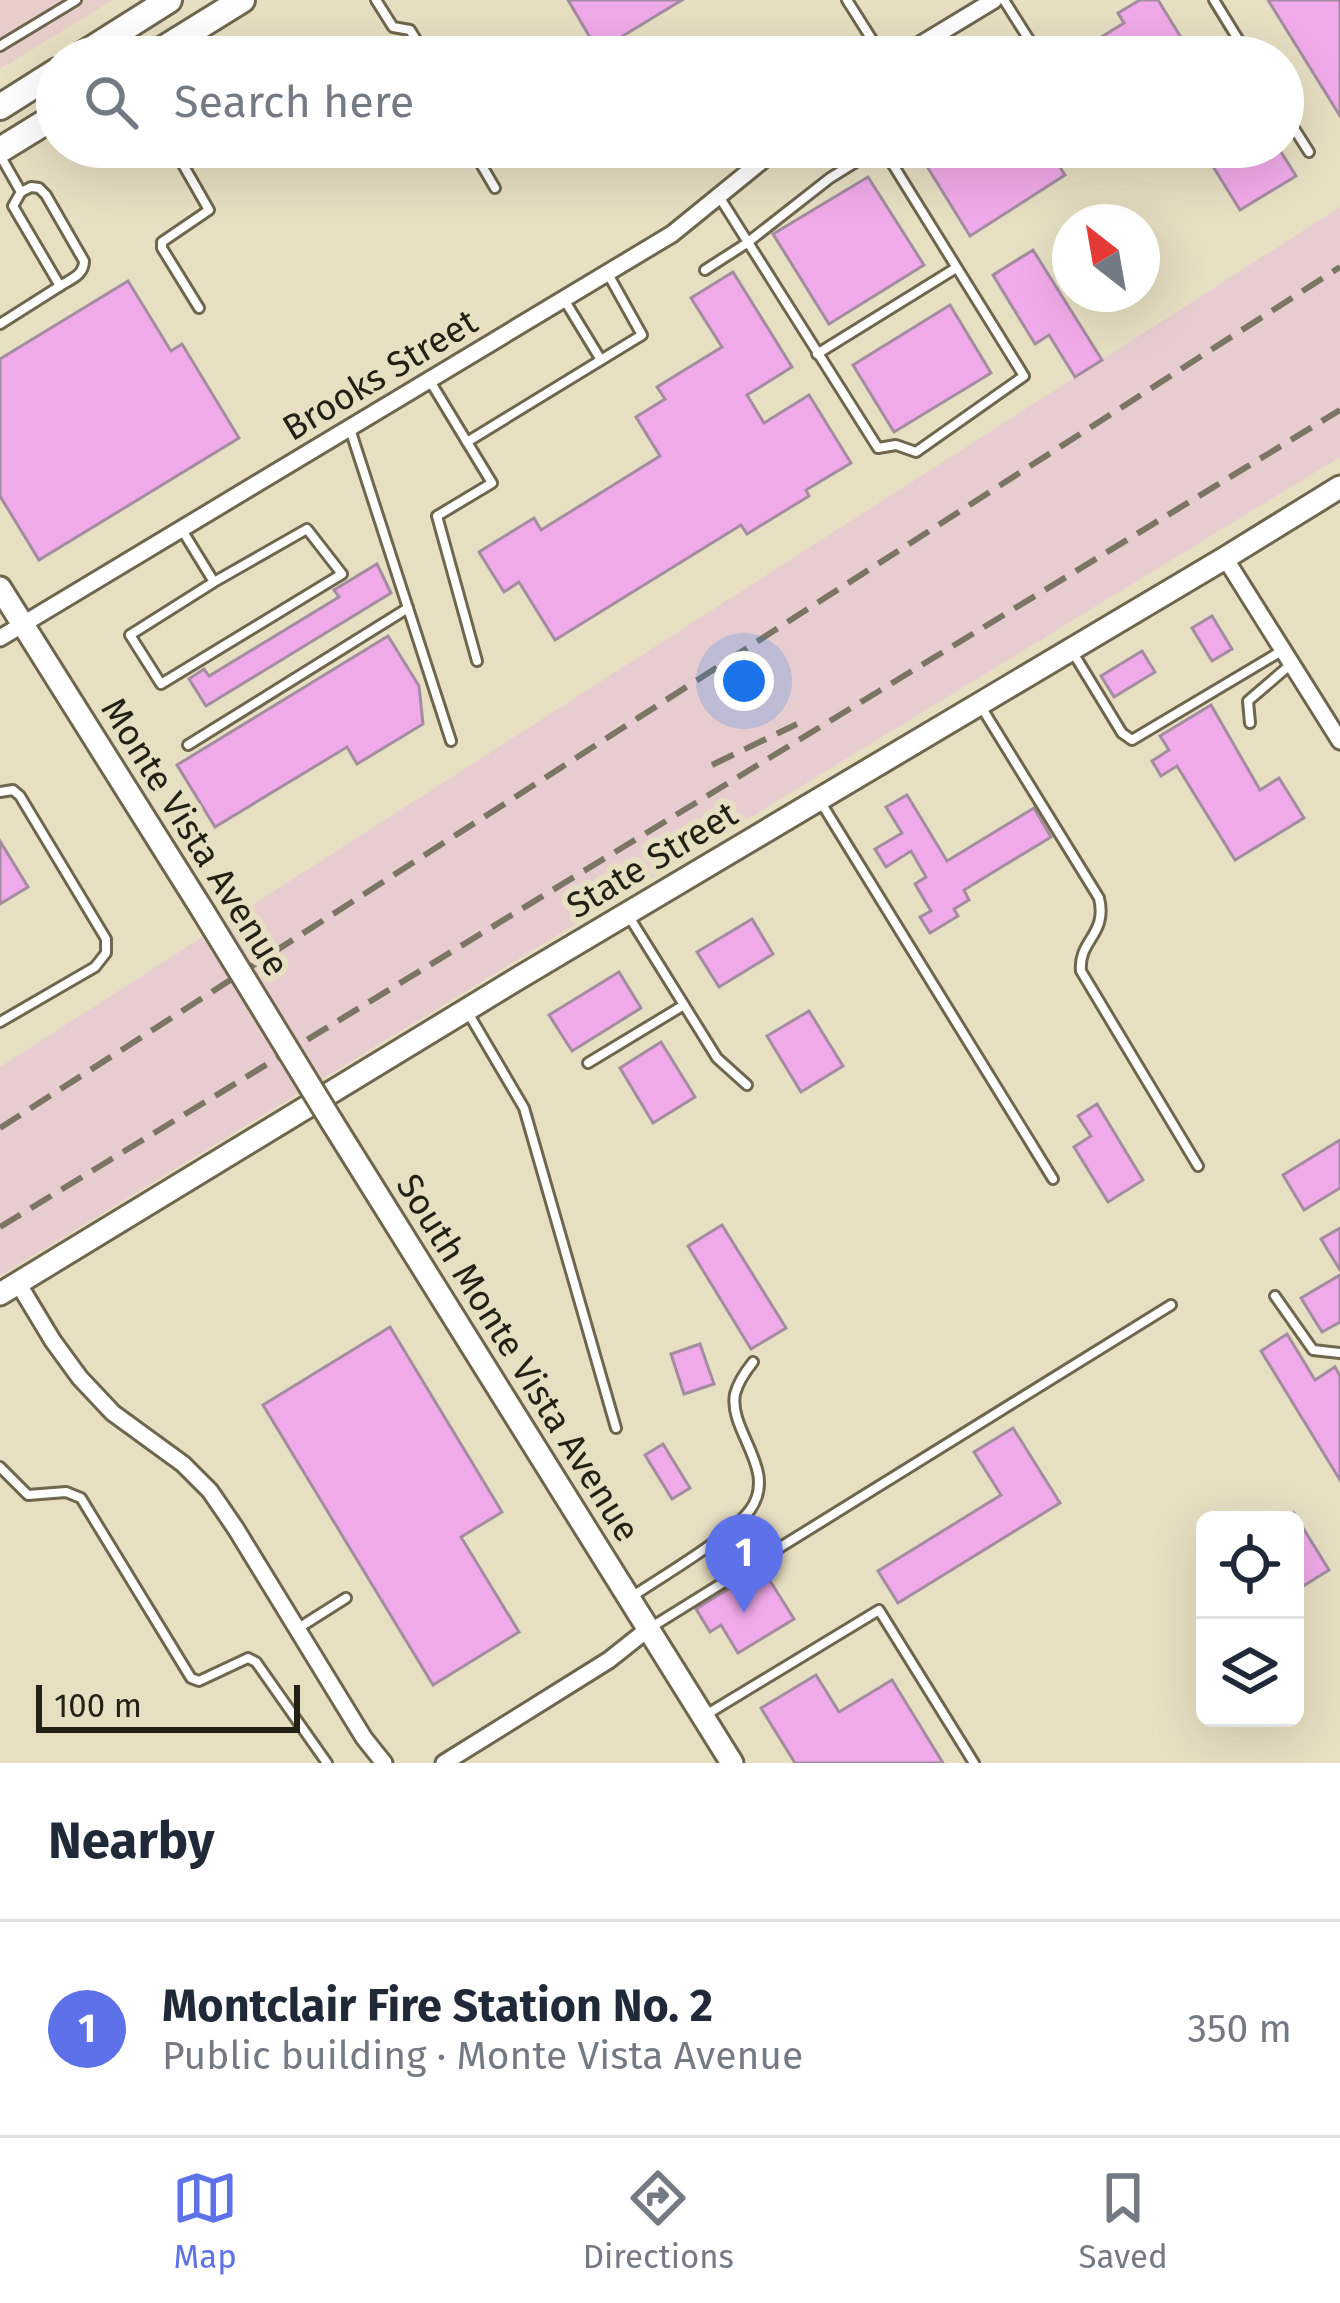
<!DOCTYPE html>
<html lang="en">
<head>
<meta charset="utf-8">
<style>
  :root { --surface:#fff; --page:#f2f2f3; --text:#1f2937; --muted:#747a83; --line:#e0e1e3; --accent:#5d71e8 }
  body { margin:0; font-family:"Fira Sans",sans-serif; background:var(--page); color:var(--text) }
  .controls { position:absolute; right:36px; bottom:36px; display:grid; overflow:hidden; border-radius:18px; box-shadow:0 12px 48px #0002 }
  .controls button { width:108px; height:108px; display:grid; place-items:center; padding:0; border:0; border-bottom:3px solid var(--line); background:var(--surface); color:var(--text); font:60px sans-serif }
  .compass { position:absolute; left:1052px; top:204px; width:108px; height:108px; border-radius:50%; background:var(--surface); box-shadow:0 12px 48px #0002; rotate:329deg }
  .scale { position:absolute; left:36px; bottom:30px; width:264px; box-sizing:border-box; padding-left:12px; border:6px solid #232016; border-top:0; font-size:33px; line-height:42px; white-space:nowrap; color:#232016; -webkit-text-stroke:9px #e7dfc2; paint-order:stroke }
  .you { position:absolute; left:744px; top:681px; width:42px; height:42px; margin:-30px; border:9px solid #fff; border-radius:50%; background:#1a73e8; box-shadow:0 0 0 18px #1a73e833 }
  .badge { display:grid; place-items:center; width:78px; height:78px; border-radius:50%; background:var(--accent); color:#fff; font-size:39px; font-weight:700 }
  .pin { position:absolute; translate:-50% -99px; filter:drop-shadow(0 3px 6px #0008) }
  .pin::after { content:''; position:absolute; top:63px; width:42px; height:36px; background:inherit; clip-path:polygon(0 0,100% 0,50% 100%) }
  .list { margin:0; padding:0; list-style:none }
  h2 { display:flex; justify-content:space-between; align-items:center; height:156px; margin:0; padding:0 48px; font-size:51px }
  h2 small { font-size:39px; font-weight:400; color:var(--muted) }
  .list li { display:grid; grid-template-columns:78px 1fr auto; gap:36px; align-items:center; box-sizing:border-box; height:216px; padding:0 48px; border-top:3px solid var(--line) }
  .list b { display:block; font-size:45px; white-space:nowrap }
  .list p { margin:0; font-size:39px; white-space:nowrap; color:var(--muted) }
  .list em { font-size:39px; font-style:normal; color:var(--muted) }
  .icon { flex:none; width:66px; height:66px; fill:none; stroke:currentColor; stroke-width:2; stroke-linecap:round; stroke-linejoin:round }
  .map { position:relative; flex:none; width:1340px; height:1763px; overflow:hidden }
  .search { position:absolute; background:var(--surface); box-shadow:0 12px 48px #0002; left:36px; right:36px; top:36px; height:132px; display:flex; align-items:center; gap:30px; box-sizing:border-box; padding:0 42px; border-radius:66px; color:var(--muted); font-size:45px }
  .sheet { height:372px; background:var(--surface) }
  nav { display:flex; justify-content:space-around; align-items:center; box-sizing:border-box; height:168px; border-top:3px solid var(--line); background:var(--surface); font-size:33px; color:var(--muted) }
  nav a { display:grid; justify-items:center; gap:6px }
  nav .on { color:var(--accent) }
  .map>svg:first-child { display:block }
  .commercial { fill:#e8cecb }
  .industrial { fill:#e8cdd0 }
  .building { fill:#f1aae9; stroke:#a38ca0; stroke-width:3 }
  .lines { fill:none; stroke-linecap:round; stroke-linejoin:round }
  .lane-casing { stroke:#6e664d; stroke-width:14 }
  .street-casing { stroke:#6e664d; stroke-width:21 }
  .secondary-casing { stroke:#6e664d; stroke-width:27 }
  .primary-casing { stroke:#6e664d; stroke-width:30 }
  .lane { stroke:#fff; stroke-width:8 }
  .street { stroke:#fff; stroke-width:15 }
  .secondary { stroke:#fff; stroke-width:21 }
  .primary { stroke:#fff; stroke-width:24 }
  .rail { stroke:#7b7663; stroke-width:6; stroke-dasharray:24 12; stroke-linecap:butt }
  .secondary-bridge-casing { stroke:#6e664d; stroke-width:27; stroke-linecap:butt }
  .secondary-bridge { stroke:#fff; stroke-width:21 }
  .labels { text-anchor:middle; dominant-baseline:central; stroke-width:12; stroke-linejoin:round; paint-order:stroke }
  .street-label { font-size:36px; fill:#232016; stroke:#e7dfc2 }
</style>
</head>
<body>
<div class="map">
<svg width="1340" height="1763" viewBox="0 0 1340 1763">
  <rect width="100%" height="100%" fill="#e7dfc2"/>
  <path class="commercial" d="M0,0H113L0,69Z"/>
  <path class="industrial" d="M1340,207V457L0,1276V1067Z"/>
  <g class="building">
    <path d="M568,0H682L598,51Z"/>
    <path d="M1140,0H1158L1193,57H1069L1124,23L1118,13Z"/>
    <path d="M1268,0H1340V116Z"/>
    <path d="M915,147H1047L1065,175L970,236Z"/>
    <path d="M1201,147H1249L1257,160L1278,147L1296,176L1240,210Z"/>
    <path d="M868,177L924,265L829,324L773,234Z"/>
    <path d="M1033,250L1102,360L1075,377L1049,335L1035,344L993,275Z"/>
    <path d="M733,272L792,367L747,395L764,423L809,395L851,463L806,490L809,496L747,534L741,525L555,640L519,582L504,592L479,552L534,518L541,530L660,456L636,417L665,399L657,387L722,347L691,298Z"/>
    <path d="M128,281L171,351L182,344L239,438L39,560L0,496V359Z"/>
    <path d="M950,305L991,373L894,432L853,365Z"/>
    <path d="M377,564L391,593L206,706L189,679L204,669L209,676L339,597L334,590Z"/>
    <path d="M1212,616L1232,649L1212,661L1192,628Z"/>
    <path d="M388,636L419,686L423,724L357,764L347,747L215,827L177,765Z"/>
    <path d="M1142,651L1155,672L1114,697L1101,676Z"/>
    <path d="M1211,705L1260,790L1279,778L1304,818L1235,860L1177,766L1161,776L1152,761L1169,750L1160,736Z"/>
    <path d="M907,795L947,861L1034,808L1051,837L964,890L969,900L954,909L958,916L930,933L920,917L931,911L915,884L926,877L911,851L886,867L875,849L902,833L886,807Z"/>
    <path d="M0,841L28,887L0,904Z"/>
    <path d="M752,919L773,954L719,987L697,952Z"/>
    <path d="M619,972L641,1008L572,1051L549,1015Z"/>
    <path d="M809,1011L843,1066L801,1092L767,1036Z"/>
    <path d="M661,1042L695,1097L653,1123L620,1068Z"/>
    <path d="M1097,1104L1143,1180L1108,1202L1074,1147L1091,1136L1078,1116Z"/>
    <path d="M1340,1140V1188L1304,1210L1283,1175Z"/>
    <path d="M722,1225L786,1328L751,1349L688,1246Z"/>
    <path d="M1340,1228V1270L1321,1239Z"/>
    <path d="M1340,1275V1322L1322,1332L1301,1298Z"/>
    <path d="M390,1327L502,1512L461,1537L519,1632L433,1685L263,1405Z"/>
    <path d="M1287,1334L1315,1380L1335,1367L1340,1376V1480L1261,1351Z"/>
    <path d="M700,1344L714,1384L684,1394L671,1354Z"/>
    <path d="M1013,1428L1060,1503L898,1603L878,1571L1001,1495L974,1452Z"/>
    <path d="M663,1444L690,1488L672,1499L645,1455Z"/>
    <path d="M1295,1515L1329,1570L1295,1591Z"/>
    <path d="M762,1568L794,1619L738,1653L721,1625L710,1632L696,1609Z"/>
    <path d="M816,1675L839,1712L892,1680L943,1763H795L761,1708Z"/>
  </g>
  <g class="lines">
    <g class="lane-casing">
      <g id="lane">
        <path d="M376,0L393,27L410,30L427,57"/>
        <path d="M847,0L883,57"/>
        <path d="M1004,0L1040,57"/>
        <path d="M1214,0L1249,57"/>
        <path d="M0,46L76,0"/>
        <path d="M1283,111L1309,152"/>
        <path d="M173,147L209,210L162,242V248L199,308"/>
        <path d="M471,147L495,188"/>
        <path d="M1,157L21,192"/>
        <path d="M31,187L39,188L46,195L84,261C84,275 71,279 60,286L13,206L21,192Z"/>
        <path d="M720,198L878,448L896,445L916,452L1024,376L882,147"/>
        <path d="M705,270L747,243L830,178L880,147"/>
        <path d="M0,324L60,286"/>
        <path d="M817,354L956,268"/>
        <path d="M601,360L642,335L608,274"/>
        <path d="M430,381L467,442L601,360L565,301"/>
        <path d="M350,429L451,741"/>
        <path d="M467,442L492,483L437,516L477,661"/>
        <path d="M182,530L214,582L130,635L161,684L342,574L307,529L214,582"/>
        <path d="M1072,651L1122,733L1132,740L1283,650"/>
        <path d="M980,705L1099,898C1108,935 1078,940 1081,971L1198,1166"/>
        <path d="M1250,723L1248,701L1290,665"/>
        <path d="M188,745L408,608"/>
        <path d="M0,792L13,790L20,796L106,939V953L95,967L0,1022"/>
        <path d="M820,801L1053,1179"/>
        <path d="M628,915L717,1058L747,1085"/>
        <path d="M467,1011L524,1108L616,1428"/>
        <path d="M588,1063L684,1005"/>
        <path d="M1275,1296L1313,1350L1340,1353"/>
        <path d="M0,1467L28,1495L66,1492L81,1498L191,1678L199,1681L248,1658L256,1662L327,1763"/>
        <path d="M630,1598C661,1577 730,1537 750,1510C779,1470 728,1431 735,1394C738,1382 745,1372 753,1362"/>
        <path d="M650,1628L1171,1305"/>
        <path d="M297,1629L346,1598"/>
        <path d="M704,1716L879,1610L974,1763"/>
      </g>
    </g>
    <g class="street-casing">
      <g id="street">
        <path d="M900,57L994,0"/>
        <path d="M1225,558L1340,741"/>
        <path d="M0,638L672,234L779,147"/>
        <path d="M18,1283L53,1341L80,1378L113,1413L183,1464L210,1491L236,1529L364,1738L384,1763"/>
        <path d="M444,1763L609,1660L648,1629"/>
      </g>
    </g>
    <g class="secondary-casing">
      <g id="secondary">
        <path d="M0,588L203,911"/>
        <path d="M332,1122L732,1763"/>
        <path d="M0,1294L522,976L1225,558L1340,487"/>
      </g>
    </g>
    <g class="primary-casing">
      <g id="primary">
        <path d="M79,57L169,0"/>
        <path d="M150,57L242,0"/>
        <path d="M0,107L57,71"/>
        <path d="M0,150L57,115"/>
      </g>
    </g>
    <use href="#lane" class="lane"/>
    <use href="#street" class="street"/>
    <use href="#secondary" class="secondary"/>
    <use href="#primary" class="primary"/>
    <g class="rail">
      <path d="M712,765L797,724"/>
      <path d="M0,1128L1340,267"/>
      <path d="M0,1227L1340,410"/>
    </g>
    <g class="secondary-bridge-casing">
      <path id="secondary-bridge" d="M203,911L332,1122"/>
    </g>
    <use href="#secondary-bridge" class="secondary-bridge"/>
  </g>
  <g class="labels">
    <g class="street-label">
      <text transform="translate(380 375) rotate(-31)">Brooks Street</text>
      <text transform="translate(195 837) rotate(58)">Monte Vista Avenue</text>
      <text transform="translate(652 860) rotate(-31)">State Street</text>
      <text transform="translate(518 1358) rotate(58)">South Monte Vista Avenue</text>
    </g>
  </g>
</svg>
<div class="controls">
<button><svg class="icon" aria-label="locate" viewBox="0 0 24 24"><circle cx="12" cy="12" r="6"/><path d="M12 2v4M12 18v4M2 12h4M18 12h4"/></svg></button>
<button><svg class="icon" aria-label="layers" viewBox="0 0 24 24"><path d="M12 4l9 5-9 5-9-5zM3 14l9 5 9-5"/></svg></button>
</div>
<svg class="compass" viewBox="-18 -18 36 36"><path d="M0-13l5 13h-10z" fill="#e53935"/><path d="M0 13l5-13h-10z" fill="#747a83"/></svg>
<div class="scale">100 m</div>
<div class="you"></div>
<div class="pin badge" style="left:744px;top:1613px">1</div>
<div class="search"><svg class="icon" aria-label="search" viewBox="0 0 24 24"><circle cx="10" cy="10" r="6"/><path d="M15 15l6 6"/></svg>Search here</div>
</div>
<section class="sheet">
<h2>Nearby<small></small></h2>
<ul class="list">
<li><span class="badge">1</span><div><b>Montclair Fire Station No. 2</b><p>Public building · Monte Vista Avenue</p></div><em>350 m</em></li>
</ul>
</section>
<nav>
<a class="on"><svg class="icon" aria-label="map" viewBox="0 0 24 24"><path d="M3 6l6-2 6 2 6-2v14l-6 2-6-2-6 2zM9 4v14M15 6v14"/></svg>Map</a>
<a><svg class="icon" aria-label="directions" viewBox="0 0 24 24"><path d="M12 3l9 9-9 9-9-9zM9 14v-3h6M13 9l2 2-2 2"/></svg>Directions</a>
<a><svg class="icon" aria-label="saved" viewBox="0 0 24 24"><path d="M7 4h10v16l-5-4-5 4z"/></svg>Saved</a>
</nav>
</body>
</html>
